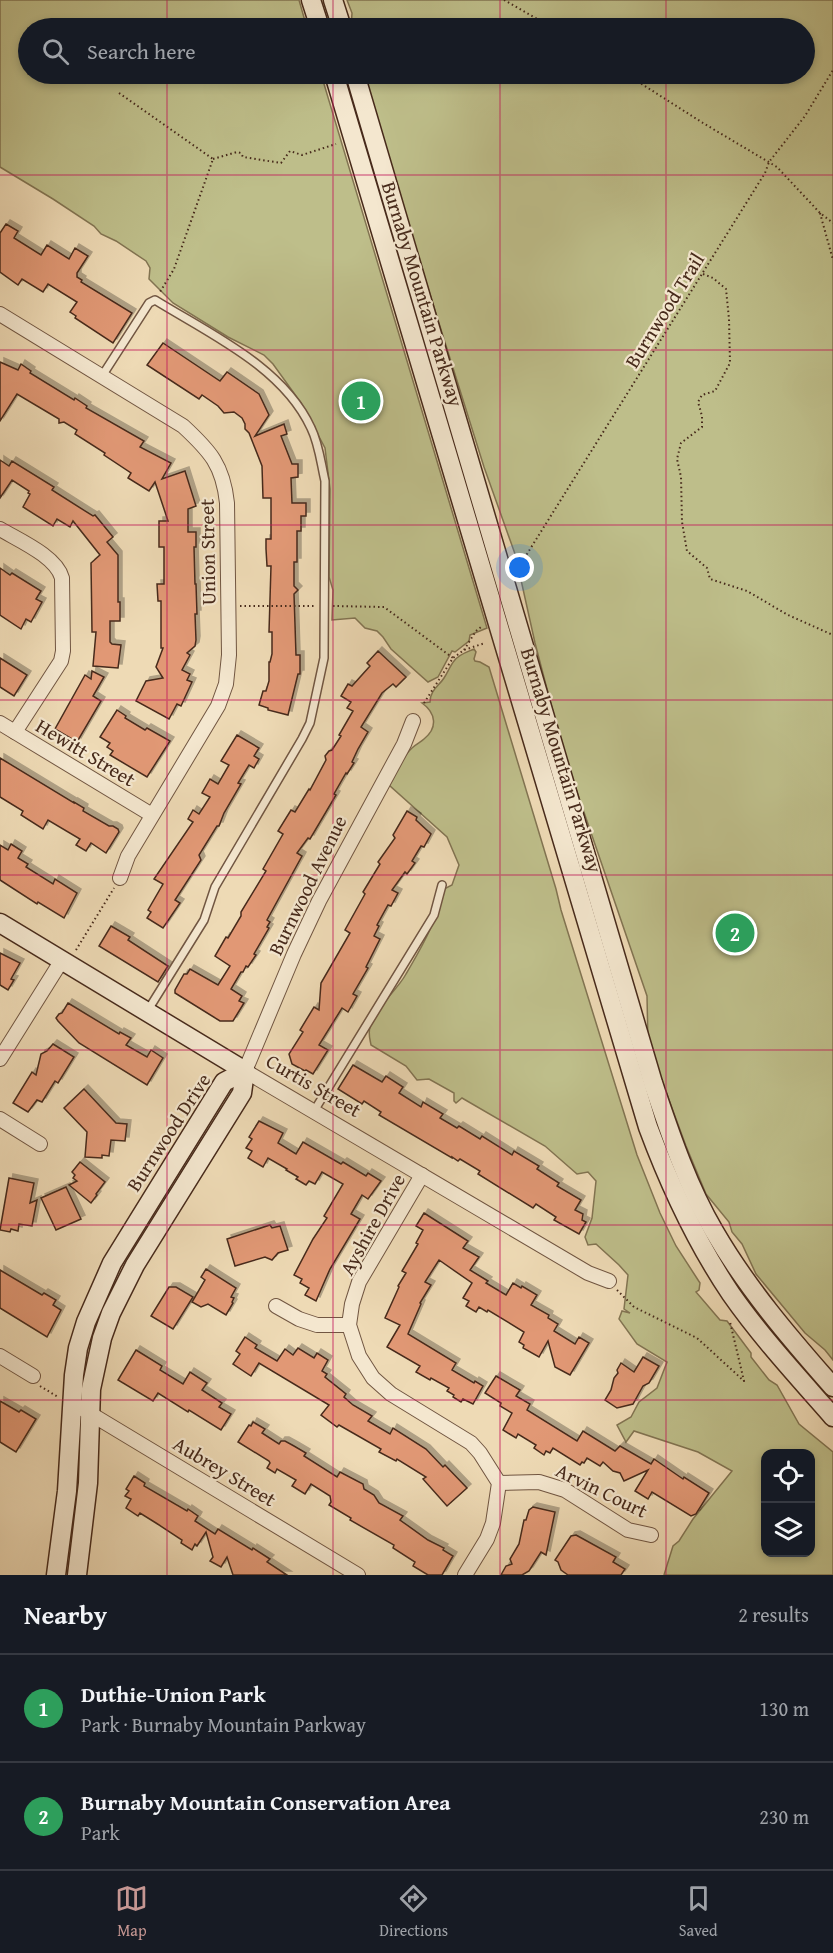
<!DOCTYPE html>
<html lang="en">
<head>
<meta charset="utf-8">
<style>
  :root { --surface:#171b24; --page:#20242c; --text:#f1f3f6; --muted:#9ea1a6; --line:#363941; --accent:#c59692 }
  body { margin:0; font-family:"Gentium Book Plus",serif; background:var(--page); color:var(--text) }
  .controls { position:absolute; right:18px; bottom:18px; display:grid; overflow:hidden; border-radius:12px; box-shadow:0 3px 9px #0003 }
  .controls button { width:54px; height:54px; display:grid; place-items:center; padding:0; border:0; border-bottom:2px solid var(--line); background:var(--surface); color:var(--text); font:30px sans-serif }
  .you { position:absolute; left:520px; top:568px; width:21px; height:21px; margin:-15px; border:4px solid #fff; border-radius:50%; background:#1a73e8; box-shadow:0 0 0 9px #1a73e833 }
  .badge { display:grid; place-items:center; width:39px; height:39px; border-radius:50%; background:var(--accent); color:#fff; font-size:20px; font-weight:700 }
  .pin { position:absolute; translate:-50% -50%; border:3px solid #fff; box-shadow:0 2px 6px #0006 }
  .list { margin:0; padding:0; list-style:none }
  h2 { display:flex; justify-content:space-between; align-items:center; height:78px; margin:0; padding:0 24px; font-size:26px }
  h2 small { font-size:20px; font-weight:400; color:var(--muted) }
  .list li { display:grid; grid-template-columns:39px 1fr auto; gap:18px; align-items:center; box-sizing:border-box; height:108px; padding:0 24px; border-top:2px solid var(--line) }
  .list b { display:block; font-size:22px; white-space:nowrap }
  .list p { margin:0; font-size:20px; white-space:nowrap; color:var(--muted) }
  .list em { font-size:20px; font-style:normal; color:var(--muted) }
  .icon { flex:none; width:33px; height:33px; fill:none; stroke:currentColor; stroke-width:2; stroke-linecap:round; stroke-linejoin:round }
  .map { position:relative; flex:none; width:833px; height:1575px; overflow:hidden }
  .search { position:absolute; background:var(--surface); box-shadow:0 3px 9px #0003; left:18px; right:18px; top:18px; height:66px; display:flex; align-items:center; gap:15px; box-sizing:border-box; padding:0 21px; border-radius:33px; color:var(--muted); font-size:22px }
  .sheet { height:294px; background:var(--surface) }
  nav { display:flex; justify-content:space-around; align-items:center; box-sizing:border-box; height:84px; border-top:2px solid var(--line); background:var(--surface); font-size:16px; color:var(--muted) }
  nav a { display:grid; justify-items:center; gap:3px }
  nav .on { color:var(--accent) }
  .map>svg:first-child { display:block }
  .green { fill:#bebe8a; stroke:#827452; stroke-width:1.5; fill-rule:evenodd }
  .building { fill:#e19874; stroke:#472a1b; stroke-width:1.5; filter:url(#shadow) }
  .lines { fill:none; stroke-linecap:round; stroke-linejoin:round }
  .lane-casing { stroke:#715642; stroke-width:10 }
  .street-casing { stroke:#715642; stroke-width:16 }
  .secondary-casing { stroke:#472a1b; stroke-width:21 }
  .path { stroke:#472a1b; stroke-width:2; stroke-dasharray:1.5 3; stroke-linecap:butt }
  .lane { stroke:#f4e7cf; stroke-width:7 }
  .street { stroke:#f4e7cf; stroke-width:14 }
  .secondary { stroke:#f4e7cf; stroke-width:18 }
  .grid { fill:none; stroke:#c2185b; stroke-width:1.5; stroke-opacity:0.55 }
  .labels { text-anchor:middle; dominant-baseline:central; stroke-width:4.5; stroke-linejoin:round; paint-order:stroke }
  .street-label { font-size:20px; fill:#472a1b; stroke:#f4e7cf }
</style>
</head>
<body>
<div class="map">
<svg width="833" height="1575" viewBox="0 0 833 1575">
  <defs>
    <filter id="shadow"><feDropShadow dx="4" dy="-4" stdDeviation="0" flood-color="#0004"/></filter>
  </defs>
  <rect width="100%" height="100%" fill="#eedab5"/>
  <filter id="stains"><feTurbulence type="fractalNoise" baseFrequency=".00333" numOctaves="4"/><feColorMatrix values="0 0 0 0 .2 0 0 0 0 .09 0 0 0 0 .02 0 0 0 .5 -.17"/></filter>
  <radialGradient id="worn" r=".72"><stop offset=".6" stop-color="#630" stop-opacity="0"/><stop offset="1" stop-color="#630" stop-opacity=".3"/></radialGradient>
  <g class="green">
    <path d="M0,0H299L307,28H28V74H321L487,628L470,635L469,641L455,652L452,651L438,677L428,682L391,649L383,637L377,631L365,628L355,618L332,620L333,590L329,577L330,489L325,448L301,403L273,364L264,355L228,337L173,303L149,279L150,268L146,261L116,241L101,234L94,226L53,199L0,167Z"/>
    <path d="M347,0H833V1360L825,1350L805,1333L756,1274L742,1244L732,1232L729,1222L706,1194L686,1146L648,1043L647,996L564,754L535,643L519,571L520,568L484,467L361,74H804V28H351L352,13Z"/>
    <path d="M474,649L476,652L474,659L475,661L480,662L489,667L556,889L561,910L637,1155L660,1213L676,1246L700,1283L699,1290L696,1292L720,1320L727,1321L751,1353V1357L769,1380L777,1385L799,1424L833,1452V1575H664L673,1546L679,1541L693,1519L732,1471L698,1452L634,1431L626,1442L617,1425L631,1417L639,1402L657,1388L667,1362L637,1344L619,1319L622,1311L630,1313L624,1309L628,1275L619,1265L596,1244L588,1245L585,1237L592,1218L596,1181L588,1172L577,1174L545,1146L462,1098L456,1103L454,1101V1093L429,1079L417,1080L406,1066L371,1045C370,1039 368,1034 370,1027C374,1008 397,991 406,974C423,945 436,922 444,889L452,885L459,865L447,837L389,785C396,773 402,757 412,748C416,744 421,742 424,739C438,728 436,713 422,703L430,702C430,690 439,686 444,678C448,672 450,666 454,661C459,654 467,652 474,649ZM766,1454H810V1552H766Z"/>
  </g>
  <g class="building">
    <path d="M6,224L18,231L14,238L41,255L47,245L69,259L75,248L88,256L77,273V277L82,280L81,282L132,313L113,343L75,318L76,316L70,312L77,302L48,284L43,292L22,279L18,285L0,272V233Z"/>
    <path d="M163,343L220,381L227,372L259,394L269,415L255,436L284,424L287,434L281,436L292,464H298V477L291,478L292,503H306V516H301V531H297V562H294V586L298,590L294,594L296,655H300V674H298L288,715L268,710V708L259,705L263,691H266L269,681V662H270L272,654V632H269L271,566H267L266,549V539H271V498H263L262,466L249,433L245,429V424L242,418L234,412L224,413L218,406L202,395L199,399L147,365Z"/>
    <path d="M0,362L18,370L21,364L31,371L30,373L74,400L75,398L87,406L86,408L144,441L140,447L171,463L162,479L185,471L196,506L188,509V532H196V547H194L195,584H196L197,614H195L196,640L195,646L187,653L190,655L182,670L190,674L187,680L192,682L181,706L177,704L169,719L136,701L146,681L163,678L156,667L163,648H161V601H158L157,584H164V547H159V521H168L155,482L149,491L128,478L131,473L104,455L105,453L75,434L77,430L64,422L59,423V419L17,394L0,421Z"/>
    <path d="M0,460L9,466L12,461L54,487L52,490L93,516L95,515L113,537L107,542L118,555V602H120V621H110V642L112,644L121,645L118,668L93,666L96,632H92L91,563L100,555L73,521L70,527L57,519L53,526L23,507L30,494L28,493L29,491L12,480L0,498Z"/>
    <path d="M0,568L10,575L12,573L41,591L36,599L42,602L31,622L26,619L21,629L0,615Z"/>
    <path d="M378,651L406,677L396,687L393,684L382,693L361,727L368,732L358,749L352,762L354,763L347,774L346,773L334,794L336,795L310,839L308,838L297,853L302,856L267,920L270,922L267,927L269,928L254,954L256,955L248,967L246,966L243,972H241L231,989L242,996L239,1001L244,1003L233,1021H220L175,993V990L184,974H187L190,969L218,985L230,966L215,956L226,937L228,938L241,916V912L266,871L263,869L283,834L278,831L291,810L295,812L309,789L310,790L326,760L325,756L329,751L332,750L341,736L339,735L353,711L347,708L351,702L341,696L348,684L352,686L370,666L367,663Z"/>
    <path d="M0,658L27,675L14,696L0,687Z"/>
    <path d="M92,671L104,677L93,696L101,701L77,742L55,729L85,675L91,679Z"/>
    <path d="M117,710L126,716L125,718L145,730L147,728L170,741L147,777L110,755L113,751L107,747L110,743L100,737Z"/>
    <path d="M237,735L259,748L254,756L259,759L254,768L249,765L238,783L241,784L224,813L219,826H217L199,855L201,860L175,900L180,903L163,928L147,918L151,912L148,910L163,884L154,879L193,822L188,819L193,810L199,814L210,797L202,793L210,779L218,784L229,765L221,761Z"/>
    <path d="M0,758L74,803V802L84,808L83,811L109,826H113L118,829L119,832L106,853L91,843L86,851L76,845L80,839L48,820L43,829L21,815L23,811L0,797Z"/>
    <path d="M407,811L417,817L416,820L431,834L424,847L421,846L412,861L415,863L407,874L405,872L392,890L398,893L391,906L388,905L377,925L379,926L374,936L380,939L366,967L368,968L353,994L357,996L348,1012L342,1008L319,1045L328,1050L313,1074L306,1070L305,1071L292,1064L289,1054L303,1032L300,1030L314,1007L319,1010L321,983L350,933L345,930L365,894L363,892L380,864L378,862L395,838L393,835Z"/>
    <path d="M11,844L22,851L18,858L28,864L26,867L53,884L55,879L77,893L64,918L38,902L37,904L0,880V845L8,850Z"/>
    <path d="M111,926L130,937L128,940L168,966L158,982L99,946Z"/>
    <path d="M0,953L20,963L11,979L14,980L8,990L0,985Z"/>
    <path d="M68,1003L119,1034L120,1032L131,1038L126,1045L147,1057L151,1050L163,1058L147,1085L79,1043L58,1021L56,1018L59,1014L62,1013Z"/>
    <path d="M53,1044L74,1057L58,1083L55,1081L42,1102L37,1100L28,1112L13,1103L32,1072L36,1075L41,1054L47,1051Z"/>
    <path d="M353,1065L382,1082L386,1076L403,1087L399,1093L421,1107L423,1102L443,1114L440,1118L457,1128L459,1126L480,1139L482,1136L512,1155L514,1151L539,1166L537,1169L559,1183L557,1186L581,1200L575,1210L583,1214L582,1220L586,1222L579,1234L554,1220L556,1217L536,1204L533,1208L478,1174L480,1171L460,1159L458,1161L452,1157V1158L379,1115L381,1112L364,1101L362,1104L338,1089Z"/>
    <path d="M84,1089L116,1123L127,1124L125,1141L111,1140L109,1156L102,1155V1158L85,1157L87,1132L64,1108Z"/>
    <path d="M259,1121L283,1133L278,1143L296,1154L303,1142L341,1164L343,1162L366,1176L368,1173L381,1181L368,1199L362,1195L351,1214L360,1219L330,1269L316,1301L305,1295L309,1288L300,1283L302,1279L294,1275L313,1239L327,1218L324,1216L343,1184L322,1172L315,1184L309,1181L306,1185L296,1179L298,1177L286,1170L287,1169L268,1158L263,1167L248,1158L252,1151L246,1148L252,1139L249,1137Z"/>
    <path d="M80,1162L105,1182L96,1194L97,1195L91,1203L69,1185L77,1181L73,1178L75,1175L72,1172Z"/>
    <path d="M9,1178L34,1183L30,1203L37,1200L32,1226L19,1224L18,1231L11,1229L10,1232L0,1230Z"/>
    <path d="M66,1187L81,1219L56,1230L41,1198Z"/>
    <path d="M424,1213L468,1241L463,1248L479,1257L470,1270L488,1281L486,1283L506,1295L513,1283L521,1288L522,1286L537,1295L531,1305L549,1315L548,1318L558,1324L554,1331L575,1344L579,1337L589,1343L570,1375L555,1367L548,1341L539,1357L523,1348L524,1345L519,1342L524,1332L488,1310L487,1312L479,1307L476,1312L466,1306L469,1301L463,1298L472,1283L439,1260L425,1282L431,1285L420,1303L421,1304L408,1334L456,1363L452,1370L474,1383L475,1381L483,1386L473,1404L463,1399L461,1402L453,1397L454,1395L447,1391L449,1388L431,1378L430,1380L416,1372L420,1366L387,1347L400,1325L385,1318L399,1287L398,1286L406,1273L402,1271L418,1244L416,1243L423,1230L416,1226Z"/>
    <path d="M270,1225L272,1228L280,1226L288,1250L278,1253L272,1260L265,1257L235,1266L227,1239Z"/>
    <path d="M206,1269L236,1288L231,1297L234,1298L232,1302L233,1303L226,1315L208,1304L201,1307L192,1302L205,1280L201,1277Z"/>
    <path d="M0,1270L42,1295L44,1293L56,1300L53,1305L61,1310L47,1337L0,1308Z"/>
    <path d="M169,1287H176L193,1297L173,1329L151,1316Z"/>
    <path d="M245,1337L257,1345L255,1348L277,1361L285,1349L293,1355L298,1348L314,1358L317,1353L328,1360L322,1371L327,1374L325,1377L346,1394L344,1397L353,1405L372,1416L368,1421L390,1434L393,1428L426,1449L443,1467L445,1465L467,1488L447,1506L423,1479L426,1477L397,1459L396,1461L379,1452L381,1449L339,1425L337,1427L321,1415L329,1405L259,1363L251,1376L233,1364L240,1354L236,1351Z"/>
    <path d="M136,1350L162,1366L160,1370L183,1384L190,1372L207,1383L202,1390L222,1403L219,1407L231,1414L221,1430L189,1410L188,1412L158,1393L153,1401L118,1380Z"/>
    <path d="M643,1357L659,1366L649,1383L643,1386L633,1404L617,1408L605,1400L611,1390L614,1378L618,1373L617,1370L621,1363L634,1372Z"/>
    <path d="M496,1376L520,1390L516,1396L530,1404L527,1410L577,1441L583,1431L615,1451L620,1446L651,1464L654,1459L683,1479L684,1477L709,1493L696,1514L691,1516L652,1492L648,1499L635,1491L648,1470L624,1481L620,1473L613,1471L603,1462L600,1466L587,1458L584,1463L582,1462L580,1465L553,1448L550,1453L546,1451L544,1455L534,1448L536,1445L518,1434L516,1438L503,1430L512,1413L500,1406L501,1403L485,1393Z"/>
    <path d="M0,1401L19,1412L21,1410L36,1419L16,1452L0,1442Z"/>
    <path d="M253,1422L265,1429L262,1433L279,1444L281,1441H285L294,1446L306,1453L304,1456L337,1477L340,1472L363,1484L364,1489L374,1495L379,1503L403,1516L400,1520L428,1540L444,1548L443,1550L453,1556L442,1575H428L413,1566L415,1562L393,1548L394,1545L350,1520L351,1518L329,1505L331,1502L330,1496L311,1484L305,1494L292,1486L296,1480L277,1469L275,1473L267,1468L270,1463L269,1461L238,1442L249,1425L251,1426Z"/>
    <path d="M134,1476L145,1483L144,1486L187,1511L188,1509L198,1516L195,1521L215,1534L218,1529L252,1550L253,1548L270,1559L267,1562L287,1575H233L227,1557L221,1567L210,1561L213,1557L206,1532L197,1546L195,1544L192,1550L181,1543L182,1540L156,1523L140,1513L138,1516L126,1508L131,1499L125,1496L129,1491L126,1489Z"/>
    <path d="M533,1507L555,1512L546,1555L541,1552L529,1571L522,1575H501L506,1566L512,1564L510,1559L519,1544L524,1520H526L529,1510Z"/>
    <path d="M576,1535L616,1557L613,1562L625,1569L621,1575H568L561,1570L558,1562L555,1560L571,1536Z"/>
  </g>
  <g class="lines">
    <g class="lane-casing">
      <g id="lane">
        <path d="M102,376L149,303L155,300C210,334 283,367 311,428C319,444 321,464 325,481L324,658L310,723L302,739L215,887L204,920L148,1010"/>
        <path d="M314,1111L434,915L442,885"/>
      </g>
    </g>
    <g class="street-casing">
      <g id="street">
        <path d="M0,314L183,426C210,451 223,465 227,503L229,655L226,684L218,706L128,856L120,878"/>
        <path d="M0,529C18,540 56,556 62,578L63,651L61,661L15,732"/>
        <path d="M413,721L404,744L319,901L294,954L245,1071L588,1273L609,1281"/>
        <path d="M0,723L152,815"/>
        <path d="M0,1059L62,960"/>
        <path d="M0,1119L40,1144"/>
        <path d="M422,1175L359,1282L352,1304L349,1325L359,1356L373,1378L391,1394L471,1443L480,1453L499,1483L493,1523L487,1539L465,1575"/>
        <path d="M276,1306L299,1319L317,1325H349"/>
        <path d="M0,1356L33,1376"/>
        <path d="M71,1402L358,1575"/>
        <path d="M499,1483L539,1482L565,1490L628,1530L651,1535"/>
      </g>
    </g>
    <g class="secondary-casing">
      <g id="secondary">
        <path d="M311,0L320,28"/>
        <path d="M333,0L342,28"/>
        <path d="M334,74L648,1127C670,1186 696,1242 731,1294C761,1337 798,1377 833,1417"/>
        <path d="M355,74L653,1083C670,1133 687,1185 714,1231C747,1288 789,1337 833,1387"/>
        <path d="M0,923L245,1071"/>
        <path d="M56,1575L67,1491L74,1375L78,1348L86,1322L112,1263L224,1082L245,1071"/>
        <path d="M77,1575L88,1483L91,1389L102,1338L111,1313L135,1265L242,1093L245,1071"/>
      </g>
    </g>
    <g class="path">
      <path d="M504,0L553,28"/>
      <path d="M626,74L703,123L777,167L820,213L833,223"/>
      <path d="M119,93L213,159L174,269L160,292"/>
      <path d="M213,159L237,152L241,153L243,157L281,163L290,151L302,155L336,144"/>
      <path d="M820,213L833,260"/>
      <path d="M703,274L713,278L726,289L729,319L730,363L715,391L702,395L698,402L702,416V427L681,443L677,459L681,477L682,522L687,551L707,568L710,579L747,591L788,615L833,635"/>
      <path d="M517,564L527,554L765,173L769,162L805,116L833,70"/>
      <path d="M240,606H315"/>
      <path d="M333,606L384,607L453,658"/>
      <path d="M464,650L476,631L481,627"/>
      <path d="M424,703L453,658L464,650L485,643"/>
      <path d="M76,950L114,888"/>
      <path d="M617,1290L634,1307L697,1338L744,1381L730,1322"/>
      <path d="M40,1386L58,1397"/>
    </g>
    <use href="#lane" class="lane"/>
    <use href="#street" class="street"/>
    <use href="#secondary" class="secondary"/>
  </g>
  <path class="grid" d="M167,0V28M333,0V28M500,0V28M666,0V28M167,74V1575M333,74V1575M500,74V1575M666,74V1575M0,175H833M0,350H833M0,525H833M0,700H833M0,875H833M0,1050H833M0,1225H833M0,1400H833"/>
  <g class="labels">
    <g class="street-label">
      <text transform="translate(423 294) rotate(73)">Burnaby Mountain Parkway</text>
      <text transform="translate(664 310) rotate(-58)">Burnwood Trail</text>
      <text transform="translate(207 552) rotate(-91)">Union Street</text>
      <text transform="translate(86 752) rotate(31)">Hewitt Street</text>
      <text transform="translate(562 760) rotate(73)">Burnaby Mountain Parkway</text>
      <text transform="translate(307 885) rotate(-64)">Burnwood Avenue</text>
      <text transform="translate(314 1085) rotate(30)">Curtis Street</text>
      <text transform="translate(168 1132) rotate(-57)">Burnwood Drive</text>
      <text transform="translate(372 1224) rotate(-61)">Ayshire Drive</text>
      <text transform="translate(225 1471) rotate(31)">Aubrey Street</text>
      <text transform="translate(602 1490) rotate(26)">Arvin Court</text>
    </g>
  </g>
  <rect width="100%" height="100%" filter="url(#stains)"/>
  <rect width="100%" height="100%" fill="url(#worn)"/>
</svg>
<div class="controls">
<button><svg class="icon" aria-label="locate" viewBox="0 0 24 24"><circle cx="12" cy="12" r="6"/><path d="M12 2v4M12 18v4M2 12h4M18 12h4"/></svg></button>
<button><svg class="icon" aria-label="layers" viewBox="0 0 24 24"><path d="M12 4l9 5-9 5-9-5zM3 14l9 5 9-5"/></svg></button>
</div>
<div class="you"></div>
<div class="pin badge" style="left:361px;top:401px;background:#2e9e5b">1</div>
<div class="pin badge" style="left:735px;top:933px;background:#2e9e5b">2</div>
<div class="search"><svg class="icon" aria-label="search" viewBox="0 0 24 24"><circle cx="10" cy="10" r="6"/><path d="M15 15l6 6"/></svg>Search here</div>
</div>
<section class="sheet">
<h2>Nearby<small>2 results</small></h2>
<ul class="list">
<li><span class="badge" style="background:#2e9e5b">1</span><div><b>Duthie-Union Park</b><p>Park · Burnaby Mountain Parkway</p></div><em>130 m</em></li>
<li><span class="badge" style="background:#2e9e5b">2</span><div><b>Burnaby Mountain Conservation Area</b><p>Park</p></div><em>230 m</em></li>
</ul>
</section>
<nav>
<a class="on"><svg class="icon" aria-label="map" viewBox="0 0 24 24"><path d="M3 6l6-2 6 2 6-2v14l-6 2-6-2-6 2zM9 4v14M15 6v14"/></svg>Map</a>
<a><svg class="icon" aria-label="directions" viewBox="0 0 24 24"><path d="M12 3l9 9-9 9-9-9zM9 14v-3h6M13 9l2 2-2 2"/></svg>Directions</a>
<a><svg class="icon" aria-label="saved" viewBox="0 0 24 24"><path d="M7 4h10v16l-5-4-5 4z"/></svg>Saved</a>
</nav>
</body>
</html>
